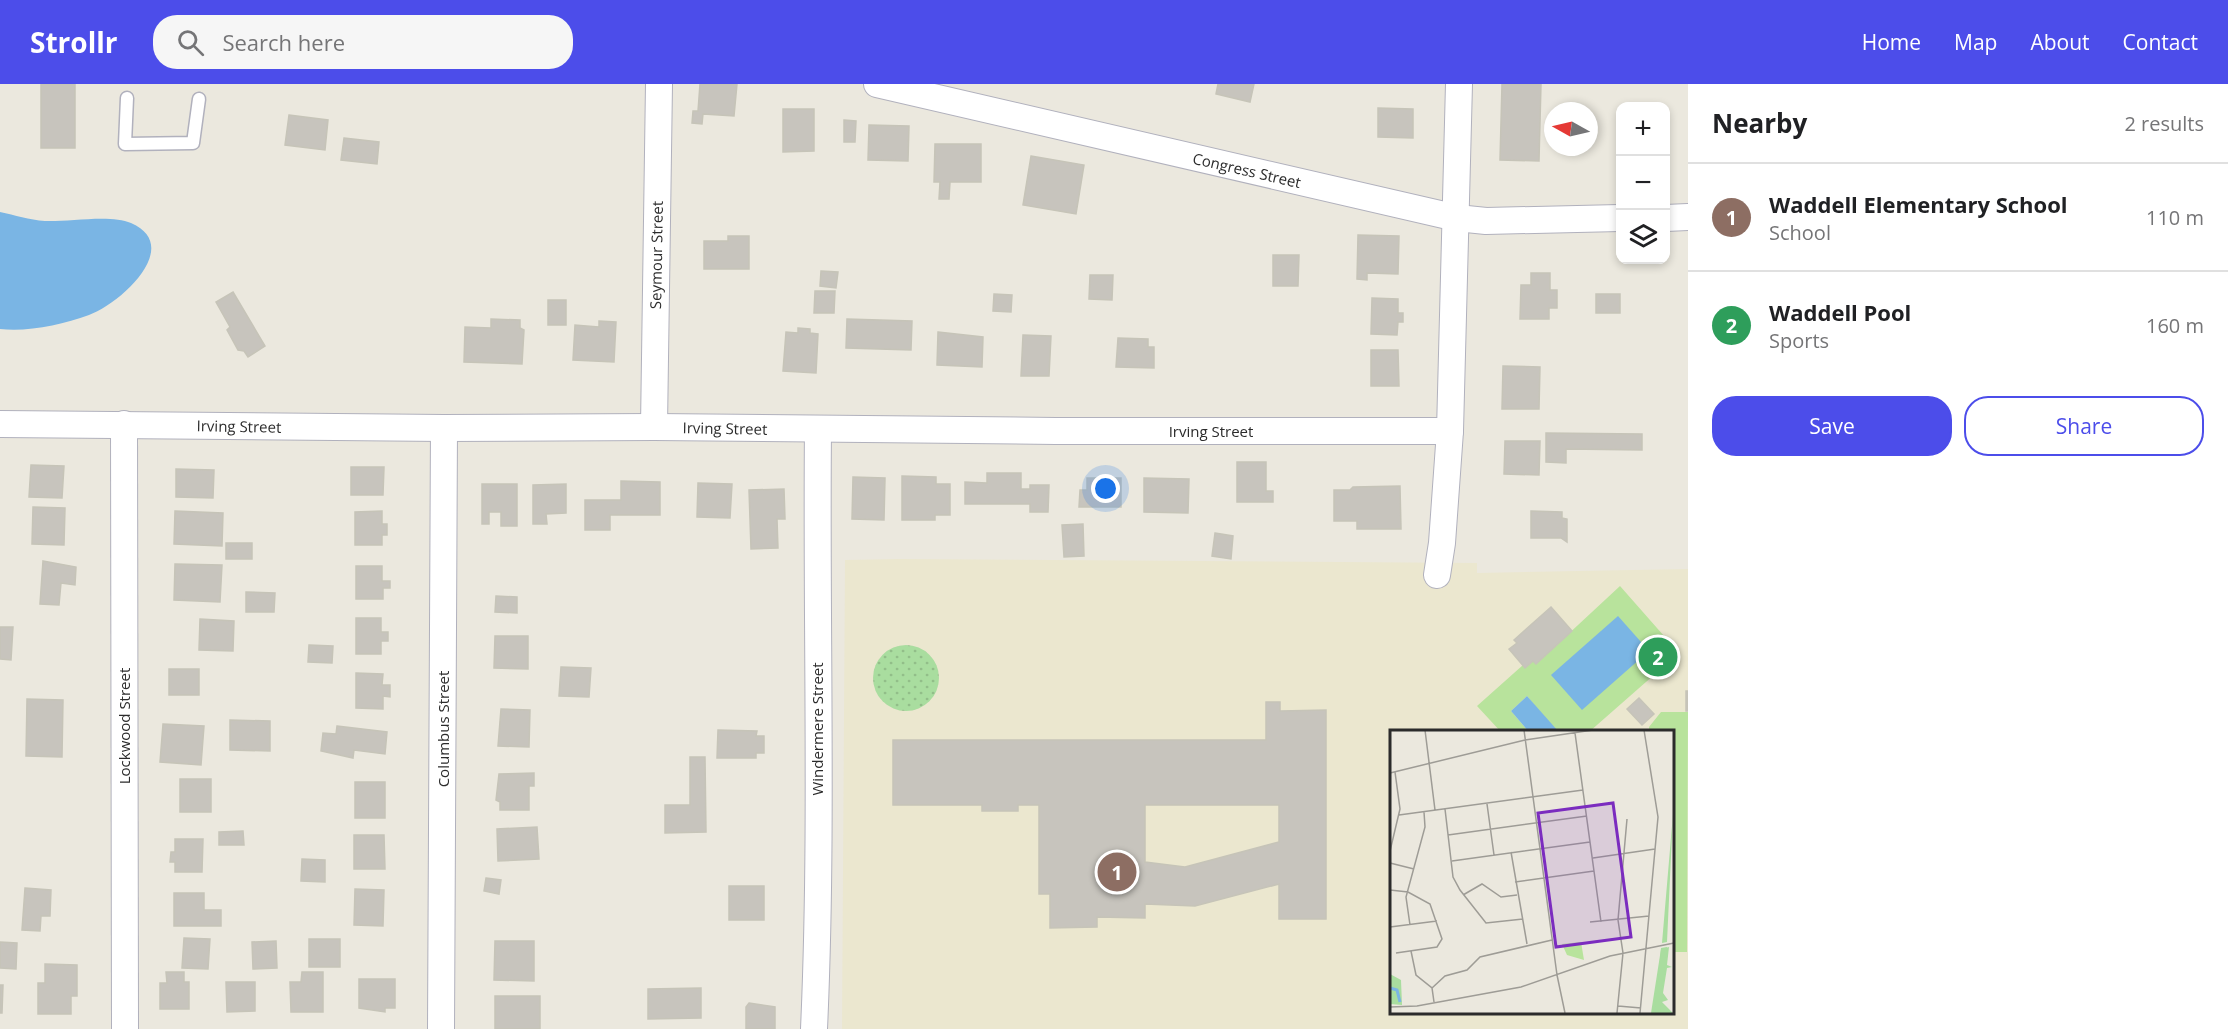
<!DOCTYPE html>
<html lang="en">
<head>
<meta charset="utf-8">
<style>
  :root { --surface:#fff; --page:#f6f6f6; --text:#202124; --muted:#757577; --line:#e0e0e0; --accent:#4c4dea }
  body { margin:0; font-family:"Open Sans",sans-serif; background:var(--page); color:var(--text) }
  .controls { position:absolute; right:18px; top:18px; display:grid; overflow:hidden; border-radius:12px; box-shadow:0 3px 9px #0003 }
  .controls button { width:54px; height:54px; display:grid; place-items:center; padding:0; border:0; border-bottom:2px solid var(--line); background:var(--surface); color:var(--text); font:30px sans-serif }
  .compass { position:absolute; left:1544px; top:18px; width:54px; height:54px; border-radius:50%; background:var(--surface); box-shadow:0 3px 9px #0003; rotate:278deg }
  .you { position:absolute; left:1106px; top:405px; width:21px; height:21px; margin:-15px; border:4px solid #fff; border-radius:50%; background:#1a73e8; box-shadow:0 0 0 9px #1a73e833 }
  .badge { display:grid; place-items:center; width:39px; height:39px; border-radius:50%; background:var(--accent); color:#fff; font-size:20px; font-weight:700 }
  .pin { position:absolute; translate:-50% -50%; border:3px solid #fff; box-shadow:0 2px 6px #0006 }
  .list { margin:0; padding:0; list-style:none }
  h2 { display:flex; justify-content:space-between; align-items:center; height:78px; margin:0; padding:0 24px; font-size:26px }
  h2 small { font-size:20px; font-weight:400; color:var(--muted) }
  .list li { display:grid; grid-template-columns:39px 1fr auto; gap:18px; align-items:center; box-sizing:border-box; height:108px; padding:0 24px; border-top:2px solid var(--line) }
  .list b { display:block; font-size:22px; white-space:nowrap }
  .list p { margin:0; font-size:20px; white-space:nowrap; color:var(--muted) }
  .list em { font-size:20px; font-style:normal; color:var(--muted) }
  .actions { display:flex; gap:12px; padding:18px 24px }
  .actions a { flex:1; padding:14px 0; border:2px solid var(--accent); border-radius:24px; text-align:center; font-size:21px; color:var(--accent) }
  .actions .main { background:var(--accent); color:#fff }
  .icon { flex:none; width:33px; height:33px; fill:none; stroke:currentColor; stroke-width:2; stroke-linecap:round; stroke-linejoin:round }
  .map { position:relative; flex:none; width:1688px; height:945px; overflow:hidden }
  header { display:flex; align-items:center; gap:36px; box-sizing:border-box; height:84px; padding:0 30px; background:var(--accent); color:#fff }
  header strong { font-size:28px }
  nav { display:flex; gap:33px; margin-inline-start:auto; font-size:21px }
  .search { width:420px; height:54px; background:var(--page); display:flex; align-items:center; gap:15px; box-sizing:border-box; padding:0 21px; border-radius:24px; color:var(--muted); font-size:22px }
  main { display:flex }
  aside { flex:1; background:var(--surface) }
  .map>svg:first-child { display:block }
  .education { fill:#ebe7cf; fill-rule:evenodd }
  .park { fill:url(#park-dots) }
  .pitch { fill:#b8e39c }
  .water { fill:#7ab5e4 }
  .building { fill:#c7c4bd; stroke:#c6c4b8; stroke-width:1.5; fill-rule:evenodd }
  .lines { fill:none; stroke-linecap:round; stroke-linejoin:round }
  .service-casing { stroke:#b1b1bd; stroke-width:15 }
  .minor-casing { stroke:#b1b1bd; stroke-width:28 }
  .service { stroke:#fff; stroke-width:12 }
  .minor { stroke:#fff; stroke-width:26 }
  .labels { text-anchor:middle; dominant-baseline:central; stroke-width:4.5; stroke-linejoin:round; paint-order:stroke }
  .street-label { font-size:15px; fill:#2b2b2b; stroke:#fff }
  .inset-river { fill:none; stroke:#7ab5e4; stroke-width:3 }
  .inset-road { fill:none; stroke:#9e9c96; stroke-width:1.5 }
  .view { fill:#7b2cbf; fill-opacity:0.15; stroke:#7b2cbf; stroke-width:3 }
  .inset-edge { fill:none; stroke:#2b2b2b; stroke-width:3 }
</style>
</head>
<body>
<header>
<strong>Strollr</strong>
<div class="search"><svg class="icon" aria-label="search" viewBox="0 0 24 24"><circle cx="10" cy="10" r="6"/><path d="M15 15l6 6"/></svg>Search here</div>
<nav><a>Home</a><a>Map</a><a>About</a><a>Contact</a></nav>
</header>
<main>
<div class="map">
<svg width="1688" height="945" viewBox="0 0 1688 945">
  <defs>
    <pattern id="park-dots" width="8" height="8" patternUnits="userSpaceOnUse" patternTransform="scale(1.5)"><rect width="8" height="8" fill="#a9dd9f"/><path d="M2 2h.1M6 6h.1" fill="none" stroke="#92be89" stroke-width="1.8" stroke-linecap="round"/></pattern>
  </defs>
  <rect width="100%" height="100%" fill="#ebe8de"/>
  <path class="education" d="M900,475L1477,479V489L1688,485V945H842L845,476ZM1391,648H1672V928H1391Z"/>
  <circle class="park" cx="906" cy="594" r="33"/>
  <g class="pitch">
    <path d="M1620,502L1679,569L1589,648H1556L1527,612L1511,627L1529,648H1501L1477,622L1523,581L1525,584L1533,577L1536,580Z"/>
    <path d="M1661,628H1688L1687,868H1672V648H1649V643Z"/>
  </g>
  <g class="water">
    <path d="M0,128C15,131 29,136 45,137C68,138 111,130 131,139C184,162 120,220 89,231C62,241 28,248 0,245Z"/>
    <path d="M1618,532L1649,567L1582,626L1551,591Z"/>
    <path d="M1527,612L1558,647L1556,648H1529L1511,627Z"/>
  </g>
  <g class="building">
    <rect x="41" y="0" width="34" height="64"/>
    <path d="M700,0H737L734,32L703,30L702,40L692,39L693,27H698Z"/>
    <path d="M1218,0H1254L1250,18L1216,10Z"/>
    <path d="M1502,0H1541L1539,77L1500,76Z"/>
    <path d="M1378,24L1413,25V54L1378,53Z"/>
    <path d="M783,25H814V67L783,68Z"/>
    <path d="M289,31L328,36L325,66L285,61Z"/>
    <path d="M844,36L856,37L855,58H844Z"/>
    <path d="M869,41L909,42L908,77L868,76Z"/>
    <path d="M344,54L379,58L377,80L341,76Z"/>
    <path d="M935,60H981V98H950L949,115H939L940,98H934Z"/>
    <path d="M1031,72L1084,81L1076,130L1023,121Z"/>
    <path d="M1358,151L1399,152L1398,190L1367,189V196L1357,195Z"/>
    <path d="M728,152H749V185H704V157H728Z"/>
    <path d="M1273,171H1299L1298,202H1273Z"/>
    <path d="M821,187L838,188L836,204L820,202Z"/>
    <path d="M1531,189H1550V206H1557V224H1549V235H1520L1521,201H1531Z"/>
    <path d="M1090,191H1113L1112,216L1089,215Z"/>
    <path d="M815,207H835L834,229H814Z"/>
    <path d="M233,208L265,262L248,273L244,267L238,266L227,246L230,243L216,218Z"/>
    <path d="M994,210L1012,211L1011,228L993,227Z"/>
    <rect x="1596" y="210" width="24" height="19"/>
    <path d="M1372,214L1398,215V229H1403V238H1398L1397,251L1371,250Z"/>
    <rect x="548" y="216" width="18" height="25"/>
    <path d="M491,235L520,236V244L524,246L522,280L464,278L465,243L491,244Z"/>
    <path d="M847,235L912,237L911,266L846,264Z"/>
    <path d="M599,237L616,238L614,278L573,276L575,241L599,243Z"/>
    <path d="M798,244L810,245V249L818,250L816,289L783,287L786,248L798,249Z"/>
    <path d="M938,248L983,253L982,283L937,281Z"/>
    <path d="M1023,251L1051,252L1049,292H1021Z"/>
    <path d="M1118,254L1148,255V263H1154V284L1116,283Z"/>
    <path d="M1371,266H1398L1399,302H1371Z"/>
    <path d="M1503,282L1540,283L1539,325H1502Z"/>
    <path d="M1546,349L1642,350V366L1566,365V379L1546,378Z"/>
    <path d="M1505,357H1540L1539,391L1504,390Z"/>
    <path d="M1237,378H1266V407H1273V418H1237Z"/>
    <path d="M31,381L64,382L62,414L29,413Z"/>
    <path d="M351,383H384L383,411H351Z"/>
    <path d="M176,385L214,386L213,414L176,413Z"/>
    <path d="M987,389H1021V405H1030V401H1049L1048,428H1030V420H965V398L987,399Z"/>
    <path d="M902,392L936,393V400H950V431H935V436H902Z"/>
    <path d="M853,393L885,394L884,436L852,435Z"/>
    <path d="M1087,394H1121V423H1079L1080,406H1087Z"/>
    <path d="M1144,394L1189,395L1188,429L1144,428Z"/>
    <path d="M621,397L660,398V431H610V446H585V416H621Z"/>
    <path d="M698,399L732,400L730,434L697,433Z"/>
    <path d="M482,400H517V442H501V428H489V440H482Z"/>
    <path d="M566,400V429L546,430L547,440H533V401Z"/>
    <path d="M1400,402L1401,445H1357V437H1334V406H1350L1353,403Z"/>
    <path d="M784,405L785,435H777L778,464L751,465L749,406Z"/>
    <path d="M33,423L65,424L64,461L32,460Z"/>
    <path d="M175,427L223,429L222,462L174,460Z"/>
    <path d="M382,427V440H387V451H382V461H355V428Z"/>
    <path d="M1531,427L1562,428V434L1567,435V458L1561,454H1531Z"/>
    <path d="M1083,440L1084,472L1064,473L1062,441Z"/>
    <path d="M1215,449L1233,452L1231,475L1212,472Z"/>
    <rect x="226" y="459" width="26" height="16"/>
    <path d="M43,477L76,483L75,501L61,499L59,521L40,520Z"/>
    <path d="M175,480L222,481L220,518L174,516Z"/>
    <path d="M356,482H382V497H390V504H383V515H356Z"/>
    <path d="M246,508L275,509L274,528H246Z"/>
    <path d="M496,512L517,513V529L495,528Z"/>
    <path d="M1551,523L1572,547L1536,580L1533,577L1525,584L1509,565L1517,559L1514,556Z"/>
    <path d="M356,534H381V548H388V557H381V570H356Z"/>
    <path d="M200,535L234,537L233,567L199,566Z"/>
    <path d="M0,543H13L11,576L0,575Z"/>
    <path d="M495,552H528V585L494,584Z"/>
    <path d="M309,561L333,562L332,579L308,578Z"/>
    <path d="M561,583L591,584L589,613L559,612Z"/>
    <rect x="169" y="585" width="30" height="26"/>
    <path d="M356,589L383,590L382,601H390V613L383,612V625L356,624Z"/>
    <rect x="1686" y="607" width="2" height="20"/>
    <path d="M1639,614L1654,630L1642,641L1627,625Z"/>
    <path d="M27,615L63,616L62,673L26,672Z"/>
    <path d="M1266,618H1280V627L1326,626V835H1279V800L1195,822L1145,820V834L1097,833V843L1050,844V810H1039V721H1018V727H982V721H893V656H1266ZM1145,721H1279V758L1185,783L1145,778Z"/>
    <path d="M501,625L530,626L529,663L498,662Z"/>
    <path d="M230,636L270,637V667L230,666Z"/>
    <path d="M163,640L204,642L201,681L160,678Z"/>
    <path d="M337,642L387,648L385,670L354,666L353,674L321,667L323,649L336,650Z"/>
    <path d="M718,646L757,647L756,652H764V669H756V674H717Z"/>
    <path d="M690,673H705L706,748L665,749V721H690Z"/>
    <path d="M534,689V702H529V726H500V718L496,716L499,690Z"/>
    <rect x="180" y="695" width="31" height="33"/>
    <rect x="355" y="698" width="30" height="36"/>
    <path d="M537,743L539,775L498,777L497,745Z"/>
    <path d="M243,747L244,761H219V748Z"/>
    <path d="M354,751H384L385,785H354Z"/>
    <path d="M175,755H203L202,788H175V778H170L171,768H175Z"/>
    <path d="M302,775L325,776V798L301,797Z"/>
    <path d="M486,794L501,796L499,810L484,807Z"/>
    <rect x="729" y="802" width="35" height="34"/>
    <path d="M25,804L51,806L50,832H41L40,847L22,846Z"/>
    <path d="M355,805L384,806L383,842L354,841Z"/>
    <path d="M174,809H204V826H221V842H174Z"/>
    <path d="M184,854L210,855L208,885L182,884Z"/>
    <rect x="309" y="855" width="31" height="28"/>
    <path d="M276,857L277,884L253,885L252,858Z"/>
    <path d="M495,857H534V897L494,896Z"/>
    <path d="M0,858L17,859L16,885L0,884Z"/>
    <path d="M45,880L77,881V912H71V930H38V899H45Z"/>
    <path d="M166,888H184V898H189V925H160V899H167Z"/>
    <path d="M302,888H323V928H291L290,898H301Z"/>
    <path d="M359,895H395V924H385V928L359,924Z"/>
    <path d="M226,898H255V927L227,928Z"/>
    <path d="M0,901H3L2,929H0Z"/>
    <path d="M701,904V934L648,935V905Z"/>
    <rect x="495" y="912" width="45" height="33"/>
    <path d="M749,919L775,923V945H746V923Z"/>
  </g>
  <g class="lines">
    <g class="service-casing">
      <path id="service" d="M127,14L125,60L193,59L199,15"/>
    </g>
    <g class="minor-casing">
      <g id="minor">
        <path d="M877,0L1457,134L1486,137L1620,134"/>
        <path d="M1666,134L1688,133"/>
        <path d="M0,340L444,344L654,343L1056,347H1450"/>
        <path d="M124,340L125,945"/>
        <path d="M654,343L659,0"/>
        <path d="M1437,491L1442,459L1450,347L1459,0"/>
        <path d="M441,945L444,344"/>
        <path d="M814,945C823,745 816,545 818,345"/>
      </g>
    </g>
    <use href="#service" class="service"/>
    <use href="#minor" class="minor"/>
  </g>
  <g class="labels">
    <g class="street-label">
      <text transform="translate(1247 86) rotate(13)">Congress Street</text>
      <text transform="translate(656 171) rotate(-89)">Seymour Street</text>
      <text transform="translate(239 342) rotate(1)">Irving Street</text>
      <text transform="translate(725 344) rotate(1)">Irving Street</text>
      <text x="1211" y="347">Irving Street</text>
      <text transform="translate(124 642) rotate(-90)">Lockwood Street</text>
      <text transform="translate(443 645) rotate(-90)">Columbus Street</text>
      <text transform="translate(817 645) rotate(-90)">Windermere Street</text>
    </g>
  </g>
  <g transform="translate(1390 646)">
    <rect width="284" height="284" fill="#ebe8de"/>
    <path d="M279,217L277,235L282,237L277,238L273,263L278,270L272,272L283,283H261L271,219Z" fill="#a9dd9f"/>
    <path d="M283,84L277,212L272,213ZM277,217L270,283H265L271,218ZM0,244L11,250L12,275L0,274Z" fill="#a9dd9f"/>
    <path d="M191,212L194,230L177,225L172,214Z" fill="#b8e39c"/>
    <path class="inset-river" d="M0,258L7,260L10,272"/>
    <path class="inset-road" d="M35,0L45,80M134,0L167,245M185,3L211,192M0,43L135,10L203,0M97,74L104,125M55,79L63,147L70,160L96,193L133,189M9,85L193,60M58,105L197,86M0,121L10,79L5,42M121,122L137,214M203,128L265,119M62,131L200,112M0,133L24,139M125,152L204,141M0,160L18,162L40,174L52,209L47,217L6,223M73,165L92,154L111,167L127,165M200,192L259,186M20,195L16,167L35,97L34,82M0,197L47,191M21,221L26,245L42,258L44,272M167,245L175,283M42,258L55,246L77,240L90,227L162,210M228,276L251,278M0,277L27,276L131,257L220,226L284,213M227,283L233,223L228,190L237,89M250,283L268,87L254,0"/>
    <path class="view" d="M223,73L241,207L166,217L148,83Z"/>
    <rect width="284" height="284" class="inset-edge"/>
  </g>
</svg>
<div class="controls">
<button>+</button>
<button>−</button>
<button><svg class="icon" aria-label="layers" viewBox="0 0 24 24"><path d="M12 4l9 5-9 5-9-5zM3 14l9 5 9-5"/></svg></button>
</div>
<svg class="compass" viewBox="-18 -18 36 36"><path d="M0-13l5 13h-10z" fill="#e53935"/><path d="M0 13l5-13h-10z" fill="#757577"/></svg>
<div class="you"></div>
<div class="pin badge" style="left:1117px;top:788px;background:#8d6e63">1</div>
<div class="pin badge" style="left:1658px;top:573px;background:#2e9e5b">2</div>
</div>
<aside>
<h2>Nearby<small>2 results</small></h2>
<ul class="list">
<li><span class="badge" style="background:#8d6e63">1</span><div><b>Waddell Elementary School</b><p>School</p></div><em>110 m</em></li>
<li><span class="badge" style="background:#2e9e5b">2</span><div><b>Waddell Pool</b><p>Sports</p></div><em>160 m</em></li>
</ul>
<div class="actions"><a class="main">Save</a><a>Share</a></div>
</aside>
</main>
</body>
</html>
